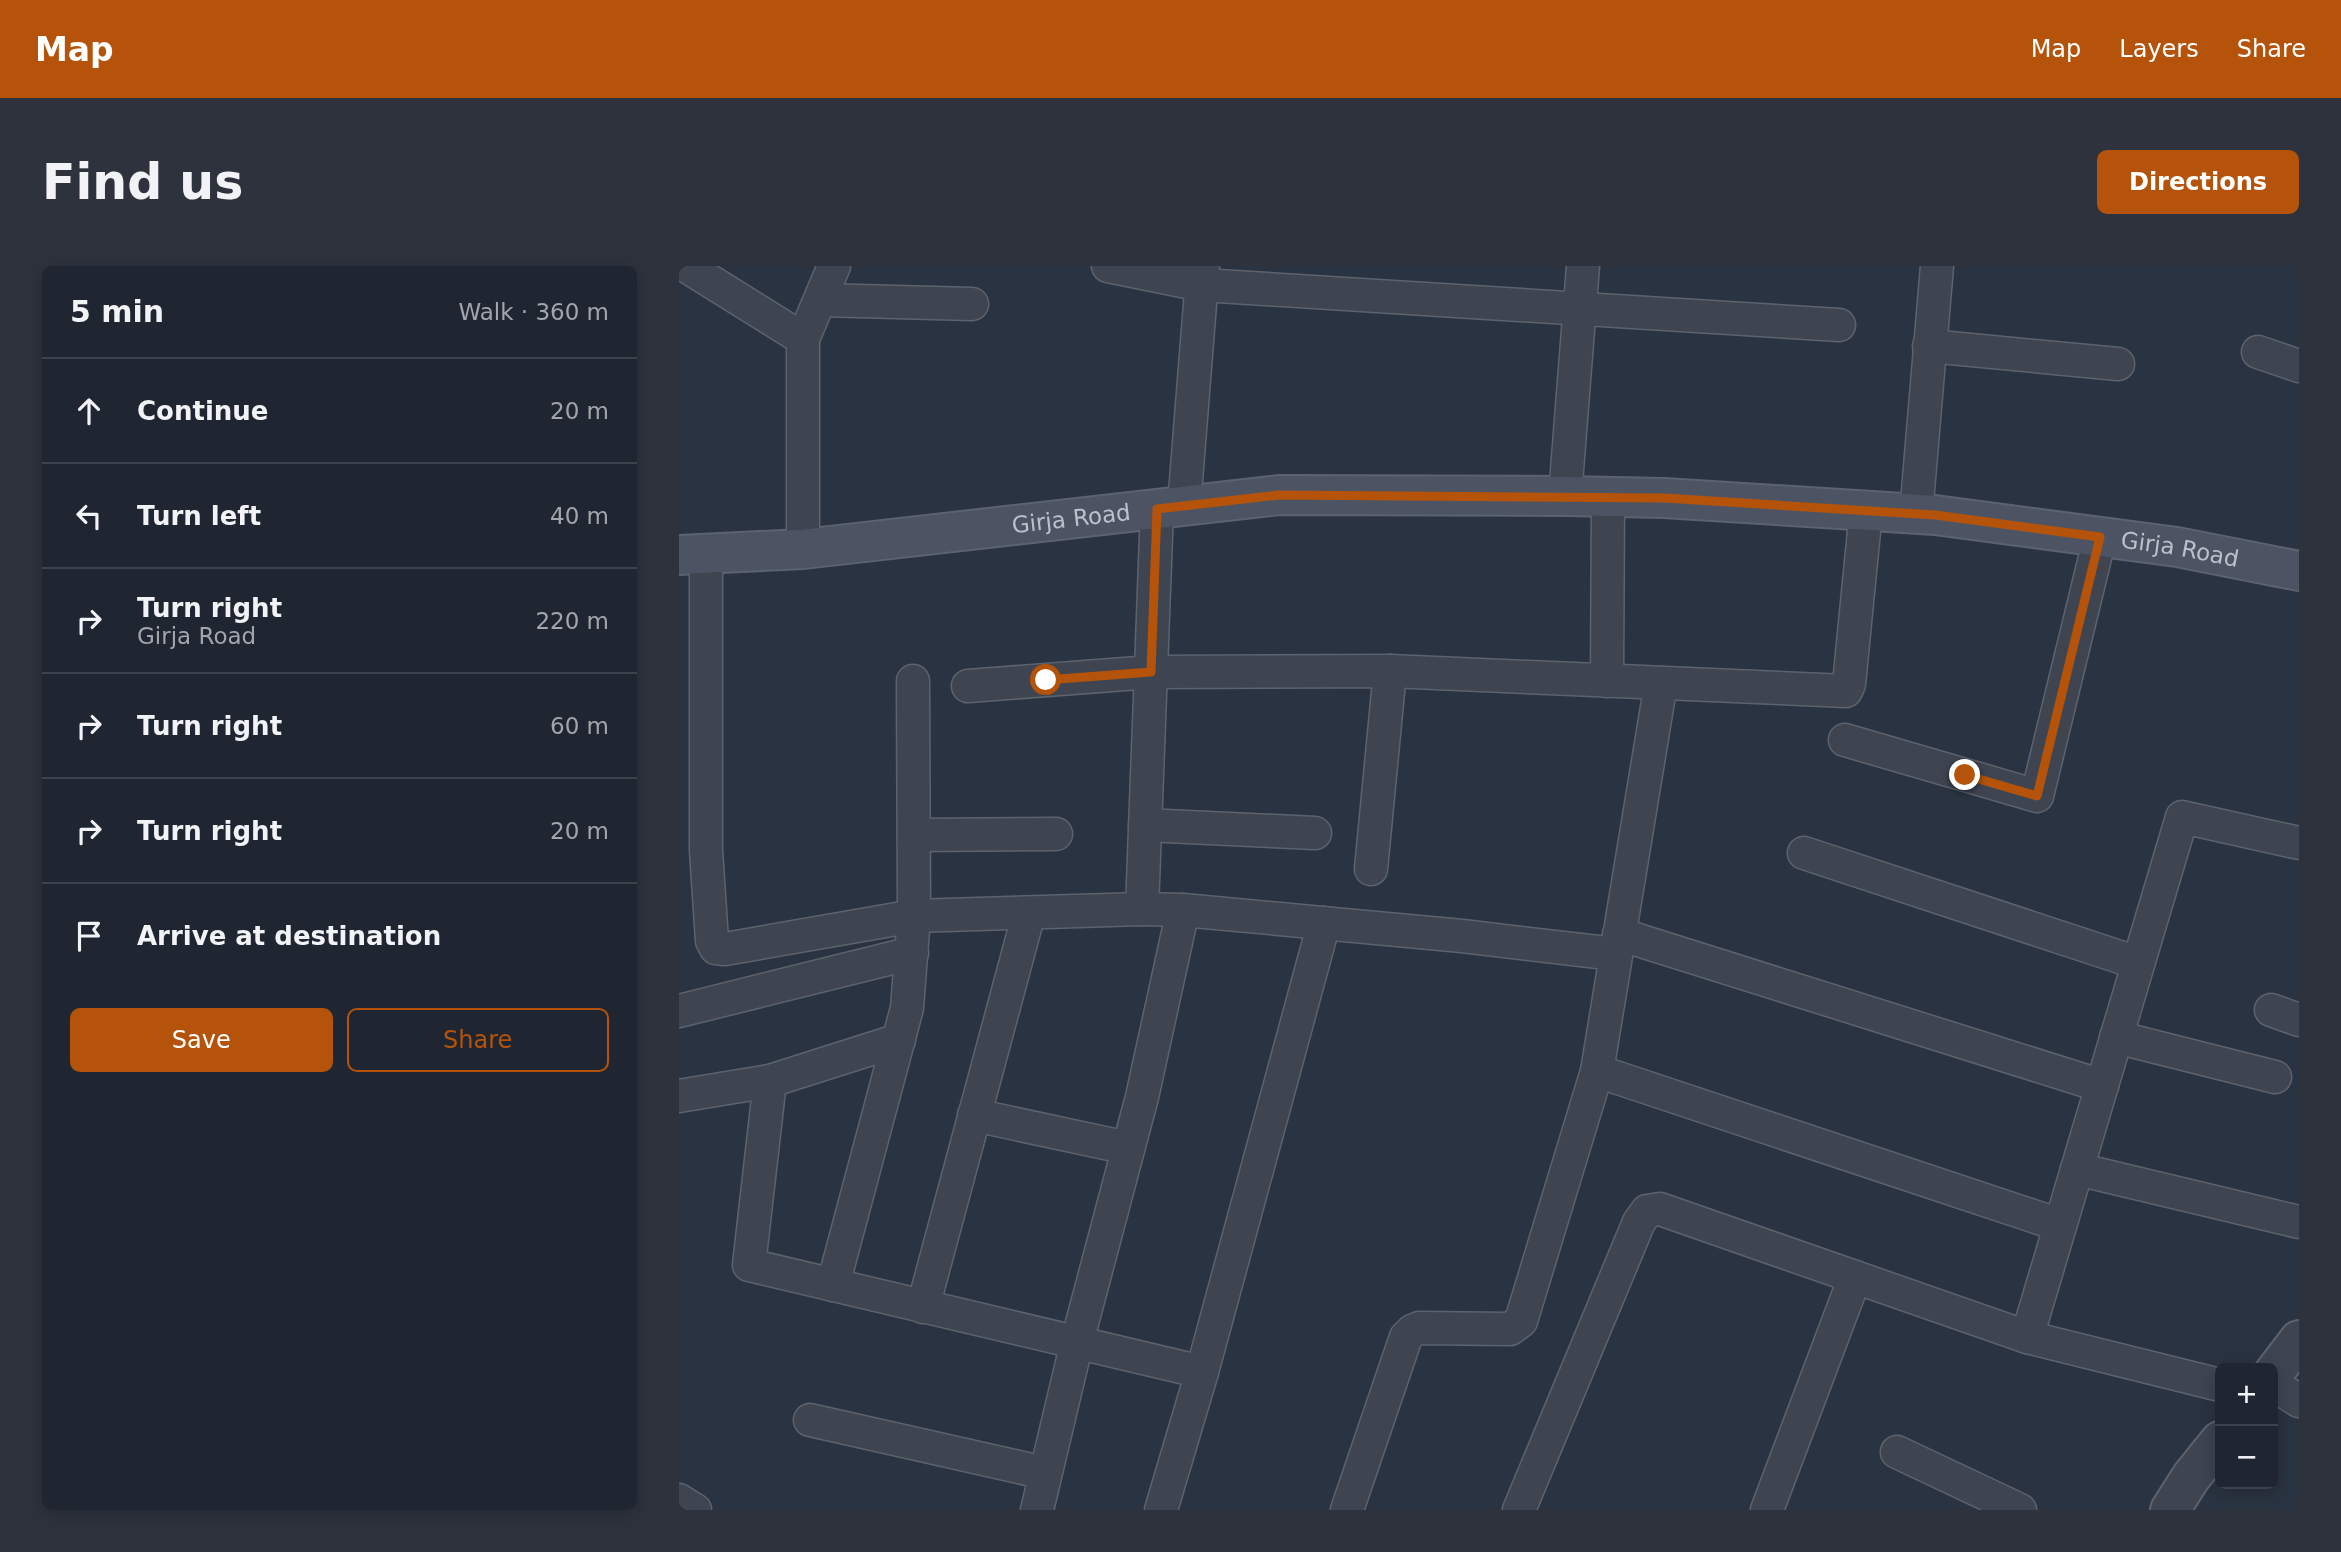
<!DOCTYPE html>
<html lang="en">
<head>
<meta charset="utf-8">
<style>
  :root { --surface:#202631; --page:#2d323d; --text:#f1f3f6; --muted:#a2a5ab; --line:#3d434d; --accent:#b45309 }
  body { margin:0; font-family:"DejaVu Sans",sans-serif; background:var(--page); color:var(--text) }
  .controls { position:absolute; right:21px; bottom:21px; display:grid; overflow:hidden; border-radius:10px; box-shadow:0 4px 18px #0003 }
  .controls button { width:63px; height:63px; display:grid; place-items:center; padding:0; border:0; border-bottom:2px solid var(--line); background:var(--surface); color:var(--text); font:35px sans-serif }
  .stop { position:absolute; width:21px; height:21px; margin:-16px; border:5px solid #b45309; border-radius:50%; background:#fff }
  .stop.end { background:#b45309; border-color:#fff; box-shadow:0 2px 7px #0008 }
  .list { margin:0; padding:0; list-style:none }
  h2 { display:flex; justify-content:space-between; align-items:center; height:91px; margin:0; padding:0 28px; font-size:30px }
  h2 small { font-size:23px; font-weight:400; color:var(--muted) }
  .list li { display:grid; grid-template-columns:46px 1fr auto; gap:21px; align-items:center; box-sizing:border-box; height:105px; padding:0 28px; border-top:2px solid var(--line) }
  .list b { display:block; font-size:26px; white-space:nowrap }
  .list p { margin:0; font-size:23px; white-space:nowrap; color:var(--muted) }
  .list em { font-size:23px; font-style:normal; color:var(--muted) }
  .actions { display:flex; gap:14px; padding:21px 28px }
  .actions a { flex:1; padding:16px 0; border:2px solid var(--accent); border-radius:10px; text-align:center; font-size:24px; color:var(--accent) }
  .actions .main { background:var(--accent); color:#fff }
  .icon { flex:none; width:38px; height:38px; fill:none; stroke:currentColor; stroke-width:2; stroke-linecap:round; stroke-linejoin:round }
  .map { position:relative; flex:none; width:1620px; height:1244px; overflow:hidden; border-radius:10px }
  header { display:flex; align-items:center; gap:42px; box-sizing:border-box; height:98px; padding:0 35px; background:var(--accent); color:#fff }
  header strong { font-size:33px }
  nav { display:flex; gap:38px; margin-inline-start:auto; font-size:24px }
  .intro { display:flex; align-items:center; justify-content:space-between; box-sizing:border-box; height:168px; padding:0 42px }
  h1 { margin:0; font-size:49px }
  .button { padding:18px 32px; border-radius:10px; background:var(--accent); color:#fff; font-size:24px; font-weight:700 }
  main { display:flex; gap:42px; padding:0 42px }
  aside { flex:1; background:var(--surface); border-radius:10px; box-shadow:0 4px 18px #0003 }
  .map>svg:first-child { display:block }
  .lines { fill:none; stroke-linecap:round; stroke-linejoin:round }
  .minor-casing { stroke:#5c636e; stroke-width:35 }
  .tertiary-casing { stroke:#5c636e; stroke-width:42 }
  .secondary-casing { stroke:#5c636e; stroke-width:42 }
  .minor { stroke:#3e4551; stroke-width:32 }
  .tertiary { stroke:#3e4551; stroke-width:38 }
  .secondary { stroke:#4c5463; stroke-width:38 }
  .route { stroke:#b45309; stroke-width:9 }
  .labels { text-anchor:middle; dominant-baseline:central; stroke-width:5; stroke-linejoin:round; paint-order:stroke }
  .street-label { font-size:23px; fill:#bbc0cb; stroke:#222a36 }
</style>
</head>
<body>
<header>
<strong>Map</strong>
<nav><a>Map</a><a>Layers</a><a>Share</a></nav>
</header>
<div class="intro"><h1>Find us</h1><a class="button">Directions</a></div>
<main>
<aside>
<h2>5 min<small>Walk · 360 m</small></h2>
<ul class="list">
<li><svg class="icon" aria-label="ahead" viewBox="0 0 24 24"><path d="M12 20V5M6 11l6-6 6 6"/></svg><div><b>Continue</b></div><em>20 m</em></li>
<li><svg class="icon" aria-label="left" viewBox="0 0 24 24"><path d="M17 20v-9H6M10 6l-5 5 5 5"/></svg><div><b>Turn left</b></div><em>40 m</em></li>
<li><svg class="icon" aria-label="right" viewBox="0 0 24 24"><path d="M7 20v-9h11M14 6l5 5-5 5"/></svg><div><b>Turn right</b><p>Girja Road</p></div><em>220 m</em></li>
<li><svg class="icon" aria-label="right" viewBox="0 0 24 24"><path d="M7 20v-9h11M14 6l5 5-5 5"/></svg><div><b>Turn right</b></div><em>60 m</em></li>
<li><svg class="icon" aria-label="right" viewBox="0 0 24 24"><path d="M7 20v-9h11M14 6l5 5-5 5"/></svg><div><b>Turn right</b></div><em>20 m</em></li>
<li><svg class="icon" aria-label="arrive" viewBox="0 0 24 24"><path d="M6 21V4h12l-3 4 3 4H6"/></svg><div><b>Arrive at destination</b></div></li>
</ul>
<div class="actions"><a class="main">Save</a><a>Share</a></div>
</aside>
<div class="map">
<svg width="1620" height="1244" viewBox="0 0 1620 1244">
  <rect width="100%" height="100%" fill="#2a3341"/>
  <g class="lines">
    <g class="minor-casing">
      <g id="minor">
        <path d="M7,0L124,73"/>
        <path d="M429,0L523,19L1160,59"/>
        <path d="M141,34L293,38"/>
        <path d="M1250,80L1439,98"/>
        <path d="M1579,86L1620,100"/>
        <path d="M886,230L904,0"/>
        <path d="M505,240L524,0"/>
        <path d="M1237,248L1258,0"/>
        <path d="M124,283V73L155,0"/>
        <path d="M27,288V584L33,675L37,682L46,683L235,650L463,643L504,644L783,670L936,688"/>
        <path d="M928,415L929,231"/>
        <path d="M289,420L472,406L711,405L1167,425L1170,418L1187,245"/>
        <path d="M1166,474L1358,530L1421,271"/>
        <path d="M466,559L636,567"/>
        <path d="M235,569L377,568"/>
        <path d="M1125,587L1459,697"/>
        <path d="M692,603L711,405"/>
        <path d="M463,643L478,243"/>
        <path d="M940,668L1423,820"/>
        <path d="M1592,744L1620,754"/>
        <path d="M0,745L233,687"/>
        <path d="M1437,771L1596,811"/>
        <path d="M918,805L1381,959"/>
        <path d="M91,815L70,999L523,1106"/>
        <path d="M0,830L91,815L220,774"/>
        <path d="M295,849L449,882"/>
        <path d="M1398,903L1620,956"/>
        <path d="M154,1019L228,742L235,650L234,415"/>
        <path d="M244,1041L350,647"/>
        <path d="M1348,1071L1503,551L1620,577"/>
        <path d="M1594,1118L1620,1135"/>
        <path d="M131,1154L366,1207"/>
        <path d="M1218,1186L1341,1244"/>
        <path d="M0,1234L16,1244"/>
        <path d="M358,1244L398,1076L463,831L504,644"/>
        <path d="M482,1244L523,1106L645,657"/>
        <path d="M668,1244L727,1071L733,1065L740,1062L831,1063L842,1055L918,805L982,417"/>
        <path d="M840,1244L960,956L968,945L981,943L1348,1071L1541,1119"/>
        <path d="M1088,1244L1176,1011"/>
      </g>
    </g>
    <g class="tertiary-casing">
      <g id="tertiary">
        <path d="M1594,1108L1620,1074"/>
        <path d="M1491,1244L1512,1211L1541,1175"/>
      </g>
    </g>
    <g class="secondary-casing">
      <g id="secondary">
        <path id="s1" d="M0,289L124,283L600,229L886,230L985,232L1256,249L1498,281L1620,305"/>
      </g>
    </g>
    <use href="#minor" class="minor"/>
    <use href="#tertiary" class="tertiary"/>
    <use href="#secondary" class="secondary"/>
  </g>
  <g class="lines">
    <path class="route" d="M367,414L472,406L478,243L600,229L985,232L1256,249L1421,271L1358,530L1286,509"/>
  </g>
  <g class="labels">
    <g class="street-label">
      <text stroke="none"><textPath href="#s1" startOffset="394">Girja Road</textPath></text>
      <text stroke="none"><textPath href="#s1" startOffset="1507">Girja Road</textPath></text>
    </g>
  </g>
</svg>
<div class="controls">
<button>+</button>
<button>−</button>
</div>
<div class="stop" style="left:367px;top:414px"></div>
<div class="stop end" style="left:1286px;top:509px"></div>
</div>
</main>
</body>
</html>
